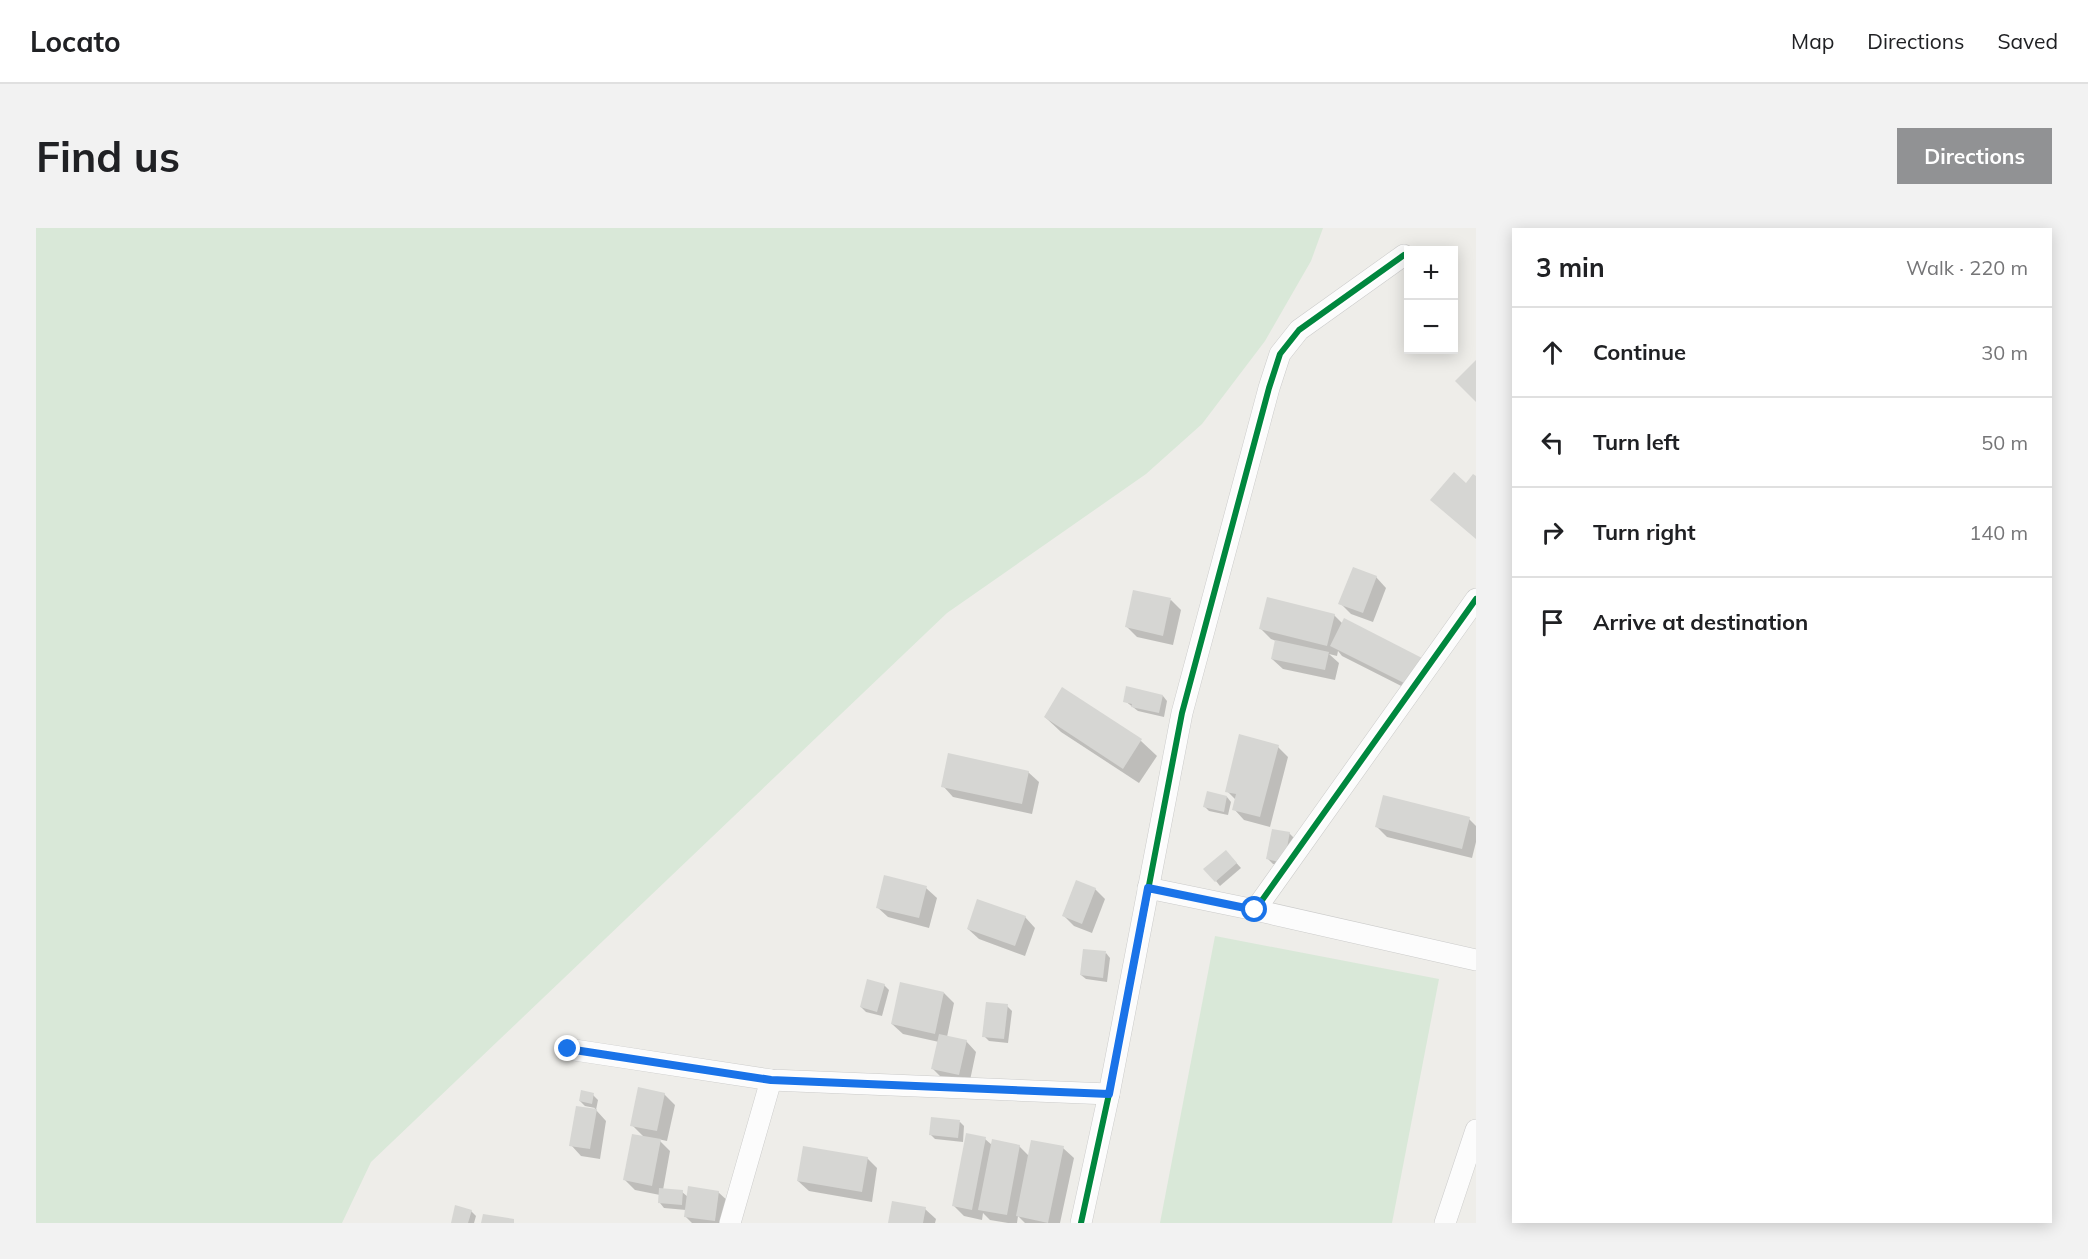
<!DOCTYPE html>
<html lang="en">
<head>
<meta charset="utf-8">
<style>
  :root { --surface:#fff; --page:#f2f2f2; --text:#202124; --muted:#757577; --line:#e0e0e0; --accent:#919294 }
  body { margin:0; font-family:Mulish,sans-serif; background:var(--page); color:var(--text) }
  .controls { position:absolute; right:18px; top:18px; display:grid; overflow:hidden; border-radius:0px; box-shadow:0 3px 15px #0003 }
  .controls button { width:54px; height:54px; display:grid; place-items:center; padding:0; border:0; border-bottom:2px solid var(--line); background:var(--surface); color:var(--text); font:30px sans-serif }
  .stop { position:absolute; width:18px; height:18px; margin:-14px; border:4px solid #1a73e8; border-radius:50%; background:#fff }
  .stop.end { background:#1a73e8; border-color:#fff; box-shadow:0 2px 6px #0008 }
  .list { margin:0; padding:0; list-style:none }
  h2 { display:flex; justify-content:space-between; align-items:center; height:78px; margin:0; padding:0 24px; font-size:26px }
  h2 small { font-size:20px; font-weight:400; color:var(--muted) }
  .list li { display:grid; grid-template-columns:39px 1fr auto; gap:18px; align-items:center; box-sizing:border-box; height:90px; padding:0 24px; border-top:2px solid var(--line) }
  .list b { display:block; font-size:22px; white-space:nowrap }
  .list em { font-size:20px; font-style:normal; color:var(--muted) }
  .icon { flex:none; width:33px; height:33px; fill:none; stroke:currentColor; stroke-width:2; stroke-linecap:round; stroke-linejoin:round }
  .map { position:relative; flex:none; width:1440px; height:995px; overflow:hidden; border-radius:0px }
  header { display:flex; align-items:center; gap:36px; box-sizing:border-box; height:84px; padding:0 30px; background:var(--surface); border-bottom:2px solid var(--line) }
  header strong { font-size:28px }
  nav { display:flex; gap:33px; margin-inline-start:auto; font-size:21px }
  .intro { display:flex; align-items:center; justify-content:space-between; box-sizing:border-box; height:144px; padding:0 36px }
  h1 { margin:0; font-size:42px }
  .button { padding:15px 27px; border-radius:0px; background:var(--accent); color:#fff; font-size:21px; font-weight:700 }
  main { display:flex; gap:36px; padding:0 36px }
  aside { flex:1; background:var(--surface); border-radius:0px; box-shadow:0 3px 15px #0003 }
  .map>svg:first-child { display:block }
  .green { fill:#d9e8d8 }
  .shadow { fill:#0003 }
  .building { fill:#d6d6d3 }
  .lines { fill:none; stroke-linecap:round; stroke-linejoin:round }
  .minor-casing { stroke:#cbcbca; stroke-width:22 }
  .minor { stroke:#fcfcfc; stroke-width:21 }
  .cycleway-casing { stroke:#fff; stroke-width:10 }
  .cycleway { stroke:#00873e; stroke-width:6 }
  .route { stroke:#1a73e8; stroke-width:8 }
</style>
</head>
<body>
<header>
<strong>Locato</strong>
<nav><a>Map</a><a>Directions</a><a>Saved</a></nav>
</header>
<div class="intro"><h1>Find us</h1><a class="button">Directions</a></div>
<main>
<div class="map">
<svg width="1440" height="995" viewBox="0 0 1440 995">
  <rect width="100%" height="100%" fill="#eeede9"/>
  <g class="green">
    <path d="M0,0H1287L1275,33L1229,113L1166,196L1110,246L911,385L335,934L306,995H0Z"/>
    <path d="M1179,708L1403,751L1356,995H1124Z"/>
  </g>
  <g class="shadow">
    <path d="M1340,349L1350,360L1337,394L1315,386L1304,375Z"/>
    <path d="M1135,372L1145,382L1137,417L1101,409L1091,399Z"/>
    <path d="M1298,387L1307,396L1383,467L1306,428L1302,423L1301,428L1293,426L1303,435L1299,452L1247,441L1236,431L1240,413L1235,411L1225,401Z"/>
    <path d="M1027,462L1105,513L1121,528L1103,555L1025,504L1009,489Z"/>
    <path d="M1127,468L1131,473L1128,489L1102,483L1089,473Z"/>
    <path d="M1242,519L1252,529L1234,599L1208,592L1198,581L1200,572L1191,563Z"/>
    <path d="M992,544L1003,554L996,586L917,569L907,558Z"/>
    <path d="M1191,569L1195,574L1192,587L1173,583L1168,578Z"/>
    <path d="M1433,591L1440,598V614L1436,630L1351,609L1341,599Z"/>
    <path d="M1253,605L1258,610L1252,639L1237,636L1232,631Z"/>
    <path d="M1195,629L1205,640L1184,658L1180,653Z"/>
    <path d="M890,660L901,670L893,700L852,689L841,679Z"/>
    <path d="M1059,661L1069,671L1056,705L1038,698L1027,687Z"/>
    <path d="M989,689L999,700L989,728L943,711L932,701Z"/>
    <path d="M1070,725L1074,730L1071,754L1050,751L1045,747Z"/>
    <path d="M848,757L853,762L846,788L830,784L825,779Z"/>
    <path d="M908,765L918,775L911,809L930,813L940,824L933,857L907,851L897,841L903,814L867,806L856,796Z"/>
    <path d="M971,778L976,783L972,815L953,813L948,808Z"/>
    <path d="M628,866L639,877L631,913L622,911L634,923L627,962L646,964L652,969L682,964L693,974L690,995H656L649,988L650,982L628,980L624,975V967L599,962L589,952L609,910L596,897Z"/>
    <path d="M557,867L562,872L560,882L570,893L564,931L545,928L535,917L558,882L559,880L549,878L544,873Z"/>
    <path d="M924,894L928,898L927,914L899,911L894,906Z"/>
    <path d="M949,911L956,917L983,918L994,929L1027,920L1038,930L1024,995H989L982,988L981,995H972L954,992L947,985L946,992L928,988L918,978Z"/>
    <path d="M831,930L841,940L836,974L773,963L762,953Z"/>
    <path d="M889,981L900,991L899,995H853Z"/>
    <path d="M435,983L440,988L438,995H416Z"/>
  </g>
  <g class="building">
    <path d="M1440,132V174L1419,153Z"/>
    <path d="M1418,244L1430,255L1437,246L1440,248V311L1394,272Z"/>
    <path d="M1317,339L1341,348L1327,385L1302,376Z"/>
    <path d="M1097,362L1135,370L1127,408L1089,399Z"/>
    <path d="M1231,369L1299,386L1291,418L1223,401Z"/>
    <path d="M1308,390L1386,430L1372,457L1294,418Z"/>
    <path d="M1239,412L1293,424L1289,442L1235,431Z"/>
    <path d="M1090,458L1127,467L1123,485L1095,479L1096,476L1087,474Z"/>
    <path d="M1026,459L1106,511L1087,541L1008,489Z"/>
    <path d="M1203,506L1243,517L1224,589L1196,582L1200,566L1189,564Z"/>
    <path d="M912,525L993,543L986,576L905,559Z"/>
    <path d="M1171,563L1191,568L1188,584L1167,579Z"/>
    <path d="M1347,567L1434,589L1426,621L1339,599Z"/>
    <path d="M1236,601L1254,604L1248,635L1230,631Z"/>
    <path d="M1190,622L1201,635L1179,654L1167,641Z"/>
    <path d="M848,647L891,658L883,690L840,680Z"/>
    <path d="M1040,652L1060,660L1046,696L1026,688Z"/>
    <path d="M941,671L990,688L979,718L931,701Z"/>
    <path d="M1047,721L1070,723L1067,750L1044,747Z"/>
    <path d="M831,751L849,756L841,784L824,779Z"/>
    <path d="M864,754L908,764L899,806L855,796Z"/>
    <path d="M950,774L972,776L968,811L946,809Z"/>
    <path d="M903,806L931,812L923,847L895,841Z"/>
    <path d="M602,859L629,865L621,903L594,898Z"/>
    <path d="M545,862L558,865L556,876L543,873Z"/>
    <path d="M540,878L561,881L554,921L533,918Z"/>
    <path d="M895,889L924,892L922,910L893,907Z"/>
    <path d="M930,905L950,909L936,982L916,978Z"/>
    <path d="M596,906L625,911L616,958L587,952Z"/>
    <path d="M956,911L984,917L971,987L942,982Z"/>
    <path d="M995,912L1028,918L1012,995L980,988Z"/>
    <path d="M767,918L832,929L826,964L761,953Z"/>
    <path d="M652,958L683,963L679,993L648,989Z"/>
    <path d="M623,960L647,962L646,977L622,975Z"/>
    <path d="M856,973L890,979L887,995H852Z"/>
    <path d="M419,977L436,982L432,995H415Z"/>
    <path d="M447,986L478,991V995H445Z"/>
  </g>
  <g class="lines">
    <g class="minor-casing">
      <g id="minor">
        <path d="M1112,660L1219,682L1440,732"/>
        <path d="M1219,682L1440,371"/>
        <path d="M532,821L735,852L1073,866"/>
        <path d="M694,995L735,852"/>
        <path d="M1045,995L1073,866L1146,485L1233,160L1244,126L1263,102L1368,27"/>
        <path d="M1409,995L1440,902"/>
      </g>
    </g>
    <use href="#minor" class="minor"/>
    <g class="cycleway-casing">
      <g id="cycleway">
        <path d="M1219,682L1440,371"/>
        <path d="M532,821L735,852L1073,866"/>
        <path d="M1045,995L1073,866L1146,485L1233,160L1244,126L1263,102L1368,27"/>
      </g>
    </g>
    <use href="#cycleway" class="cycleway"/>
  </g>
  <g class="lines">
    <path class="route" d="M532,821L735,852L1073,866L1112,660L1219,682"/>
  </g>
</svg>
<div class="controls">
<button>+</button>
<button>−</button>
</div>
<div class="stop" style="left:1219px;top:682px"></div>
<div class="stop end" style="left:532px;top:821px"></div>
</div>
<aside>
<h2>3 min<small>Walk · 220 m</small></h2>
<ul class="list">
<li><svg class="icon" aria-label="ahead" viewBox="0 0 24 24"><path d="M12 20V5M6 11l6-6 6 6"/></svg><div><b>Continue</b></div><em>30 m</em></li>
<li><svg class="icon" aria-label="left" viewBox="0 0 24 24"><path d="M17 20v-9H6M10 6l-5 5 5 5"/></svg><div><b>Turn left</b></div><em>50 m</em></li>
<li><svg class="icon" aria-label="right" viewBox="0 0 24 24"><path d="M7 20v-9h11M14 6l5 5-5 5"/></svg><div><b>Turn right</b></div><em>140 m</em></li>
<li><svg class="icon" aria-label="arrive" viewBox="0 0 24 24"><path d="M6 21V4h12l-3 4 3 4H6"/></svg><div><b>Arrive at destination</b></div></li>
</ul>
</aside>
</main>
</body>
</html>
